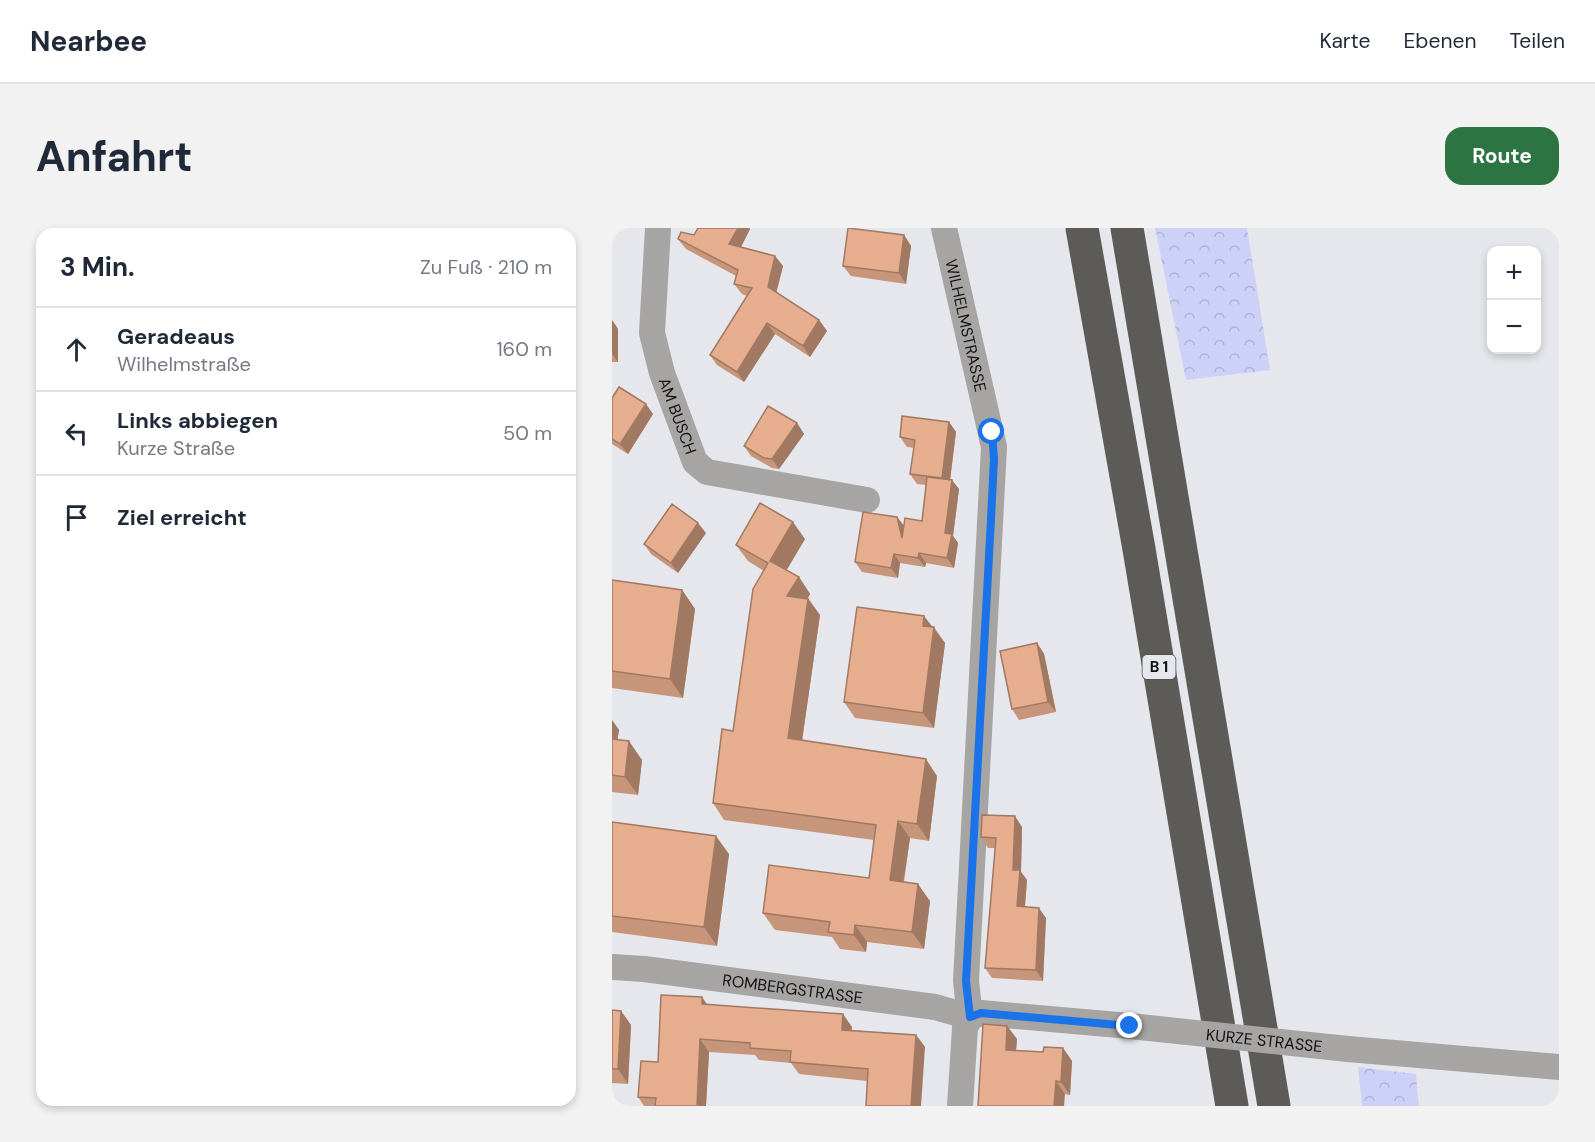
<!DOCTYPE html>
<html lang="de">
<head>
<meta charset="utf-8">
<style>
  :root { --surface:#fff; --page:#f2f2f3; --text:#1f2937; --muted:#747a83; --line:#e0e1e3; --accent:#2c7442 }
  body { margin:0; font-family:"DM Sans",sans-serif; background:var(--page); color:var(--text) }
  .controls { position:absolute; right:18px; top:18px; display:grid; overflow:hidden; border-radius:12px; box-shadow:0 3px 9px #0003 }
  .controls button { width:54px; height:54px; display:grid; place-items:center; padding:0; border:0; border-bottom:2px solid var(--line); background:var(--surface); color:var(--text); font:30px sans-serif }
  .stop { position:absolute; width:18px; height:18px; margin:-14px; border:4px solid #1a73e8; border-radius:50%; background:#fff }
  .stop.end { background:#1a73e8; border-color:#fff; box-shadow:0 2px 6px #0008 }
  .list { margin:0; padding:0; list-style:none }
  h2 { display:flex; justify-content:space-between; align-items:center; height:78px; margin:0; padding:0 24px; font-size:26px }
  h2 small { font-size:20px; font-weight:400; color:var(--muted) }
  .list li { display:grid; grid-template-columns:39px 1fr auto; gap:18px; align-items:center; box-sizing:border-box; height:84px; padding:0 24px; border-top:2px solid var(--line) }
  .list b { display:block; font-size:22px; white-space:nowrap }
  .list p { margin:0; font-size:20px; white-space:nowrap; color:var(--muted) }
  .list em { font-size:20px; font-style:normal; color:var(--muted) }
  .icon { flex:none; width:33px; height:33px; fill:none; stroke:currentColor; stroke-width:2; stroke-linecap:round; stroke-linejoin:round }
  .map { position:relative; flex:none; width:947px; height:878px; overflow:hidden; border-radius:18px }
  header { display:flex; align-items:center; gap:36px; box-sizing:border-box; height:84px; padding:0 30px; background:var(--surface); border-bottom:2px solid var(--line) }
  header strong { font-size:28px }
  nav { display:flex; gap:33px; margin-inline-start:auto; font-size:21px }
  .intro { display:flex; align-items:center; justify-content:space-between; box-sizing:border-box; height:144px; padding:0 36px }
  h1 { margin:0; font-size:42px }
  .button { padding:15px 27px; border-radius:18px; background:var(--accent); color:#fff; font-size:21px; font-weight:700 }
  main { display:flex; gap:36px; padding:0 36px }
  aside { flex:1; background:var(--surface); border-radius:18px; box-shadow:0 3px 9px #0003 }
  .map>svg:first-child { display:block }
  .forest { fill:url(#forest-crowns) }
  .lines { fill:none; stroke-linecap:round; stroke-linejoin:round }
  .minor { stroke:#a6a5a3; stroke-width:26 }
  .highway { stroke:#5d5b57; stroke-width:33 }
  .minor-bridge { stroke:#a6a5a3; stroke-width:26 }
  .wall { fill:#c6957a }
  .shaded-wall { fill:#a17963 }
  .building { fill:#e6ad8e; stroke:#a17963; stroke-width:1.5 }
  .route { stroke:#1a73e8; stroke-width:8 }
  .labels { text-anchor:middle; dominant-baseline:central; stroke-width:5; stroke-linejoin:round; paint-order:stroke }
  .shield { fill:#e6e7ec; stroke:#515154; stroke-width:1.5 }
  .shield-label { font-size:15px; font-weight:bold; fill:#111113 }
  .street-label { font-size:16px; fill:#111113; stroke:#e6e7ec }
</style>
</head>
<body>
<header>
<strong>Nearbee</strong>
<nav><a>Karte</a><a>Ebenen</a><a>Teilen</a></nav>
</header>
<div class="intro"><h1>Anfahrt</h1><a class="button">Route</a></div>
<main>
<aside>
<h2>3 Min.<small>Zu Fuß · 210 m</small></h2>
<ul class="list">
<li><svg class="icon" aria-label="ahead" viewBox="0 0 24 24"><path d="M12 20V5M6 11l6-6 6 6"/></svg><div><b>Geradeaus</b><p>Wilhelmstraße</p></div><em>160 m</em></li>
<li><svg class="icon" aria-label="left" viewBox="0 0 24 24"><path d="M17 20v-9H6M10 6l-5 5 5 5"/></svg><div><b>Links abbiegen</b><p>Kurze Straße</p></div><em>50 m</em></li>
<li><svg class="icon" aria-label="arrive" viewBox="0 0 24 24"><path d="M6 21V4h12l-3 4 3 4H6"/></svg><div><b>Ziel erreicht</b></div></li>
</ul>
</aside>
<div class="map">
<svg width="947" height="878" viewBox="0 0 947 878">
  <defs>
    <pattern id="forest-crowns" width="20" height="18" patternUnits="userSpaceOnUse" patternTransform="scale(1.5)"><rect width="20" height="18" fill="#cdd1f8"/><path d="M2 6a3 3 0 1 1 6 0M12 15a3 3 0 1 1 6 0" fill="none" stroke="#afb2d4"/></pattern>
  </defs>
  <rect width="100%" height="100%" fill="#e6e7ec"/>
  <g class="forest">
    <path d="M543,0H635L658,142L574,152Z"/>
    <path d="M746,839L804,846L807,878H750Z"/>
  </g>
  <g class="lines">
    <g class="minor">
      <path id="s1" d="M46,0L40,105L50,145L83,234L95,244L255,272"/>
      <path id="s2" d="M332,0L382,219L354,753L358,789L353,800L348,878"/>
      <path id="s3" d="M0,739L32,741L323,779L358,789"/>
      <path d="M358,789L369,785L518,798"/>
      <path d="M736,821L947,839"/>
    </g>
    <g class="highway">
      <path d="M470,0L527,321L620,878"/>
      <path d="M515,0L662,878"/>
    </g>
    <path class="minor-bridge" id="s4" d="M518,798L736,821"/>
  </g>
  <g class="wall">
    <path d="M86,0H137L138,1L129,19L163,28L171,38L164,65L207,92L215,103L198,129L163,106L132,154L105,137L98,127L135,68L130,66L122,56L124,48L74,21L66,11L82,7Z"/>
    <path d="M292,7L299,18L294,56L239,48L231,38Z"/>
    <path d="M0,92L6,101V134H0Z"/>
    <path d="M0,170L41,186L16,226L0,216Z"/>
    <path d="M337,194L344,204L338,252L347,261L341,308L346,315L342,340L314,335L313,339L288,335L286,350L250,344L243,334L285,289L292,298L310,293L314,257L305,256L298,246L302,220L295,219L288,209Z"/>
    <path d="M185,195L192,206L167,241L160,240L139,228L132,218Z"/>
    <path d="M94,305L66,345L39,326L32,316Z"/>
    <path d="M193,311L174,342L187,349L198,366L196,370L208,387L190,512L325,548L317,613L298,610L292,654L318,673L312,721L255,714L254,724L228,721L220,709L163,702L151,685L257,650L262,612L112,592L101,575L121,503L152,343L136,333L124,317Z"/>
    <path d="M0,352L70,362L83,381L71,470L0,460Z"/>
    <path d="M320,399H322L333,415L322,500L243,490L232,474Z"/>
    <path d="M425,415L432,426L444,484L407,492L400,481Z"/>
    <path d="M0,492L7,502L5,512L30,532L26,567L0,564Z"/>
    <path d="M0,594L117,626L105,718L0,704Z"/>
    <path d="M410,599L409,644L415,652L413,679L434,690L431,753L380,750L373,740L383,620H376L369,609Z"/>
    <path d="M95,776L240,799L239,802L304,807L313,819L255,853L187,846L179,835L147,832L143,827L97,824L94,878H32L26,869L46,834Z"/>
    <path d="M0,782L9,783L19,797L16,856L0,855Z"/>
    <path d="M395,798L405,811L404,822L431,824L451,820L460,833L458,867L453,866L366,878Z"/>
  </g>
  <g class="shaded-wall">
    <path d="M126,0H137L138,1L125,27L117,16Z"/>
    <path d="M292,7L299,18L294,56L287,45Z"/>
    <path d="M163,28L171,38L163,70L156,59Z"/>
    <path d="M0,92L6,101V134L0,126Z"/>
    <path d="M207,92L215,103L198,129L191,118Z"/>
    <path d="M155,95L163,106L132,154L125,144Z"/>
    <path d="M34,176L41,186L16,226L8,216Z"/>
    <path d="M337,194L344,204L337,260L330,250Z"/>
    <path d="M185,195L192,206L167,241L160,231Z"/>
    <path d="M340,252L347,261L341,308L346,315L342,340L335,330L333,305Z"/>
    <path d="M285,289L292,298L290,310Z"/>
    <path d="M181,294L193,311L170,350L158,333Z"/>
    <path d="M86,295L94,305L66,345L59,335Z"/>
    <path d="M307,325L314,335L313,339L306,330Z"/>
    <path d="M282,326L288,335L286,350L279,340Z"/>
    <path d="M187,349L198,366L187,384L175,368Z"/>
    <path d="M70,362L83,381L71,470L58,451Z"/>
    <path d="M196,371L208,387L188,527L176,510Z"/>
    <path d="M312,388L333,415L322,500L311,485V398Z"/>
    <path d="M425,415L432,426L444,484L436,474Z"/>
    <path d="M0,492L7,502L3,528L0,524Z"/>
    <path d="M17,513L30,532L26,567L13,549Z"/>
    <path d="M314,531L325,548L317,613L305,596Z"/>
    <path d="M403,588L410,599L409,644L415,652L412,689L405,678L401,642Z"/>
    <path d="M286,593L298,610L289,669L278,652Z"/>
    <path d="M104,608L117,626L105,718L92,699Z"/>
    <path d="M306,656L318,673L312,721L300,704Z"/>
    <path d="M427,680L434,690L431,753L424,742Z"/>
    <path d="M243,697L255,714L254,724L242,707Z"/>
    <path d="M90,769L99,782L90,776Z"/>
    <path d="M9,783L19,797L16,856L6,841Z"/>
    <path d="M231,786L240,799L239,814L230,802Z"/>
    <path d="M395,798L405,811L403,835L394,822Z"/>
    <path d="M304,807L313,819L309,878H299Z"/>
    <path d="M88,811L97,824L94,878H85Z"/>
    <path d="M451,820L460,833L458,867L449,854Z"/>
    <path d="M444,853L453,866L452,878H442Z"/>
  </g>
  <g class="building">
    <path d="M86,0H126L117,16L163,28L156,59L207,92L191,118L155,95L125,144L98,127L140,60L122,56L126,42L66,11L69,4L82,7Z"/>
    <path d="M236,0L292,7L287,45L231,38Z"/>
    <path d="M7,159L34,176L8,216L0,211V170Z"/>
    <path d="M156,178L185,195L160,231L152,230L132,218Z"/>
    <path d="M290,188L337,194L330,250L298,246L303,212L288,209Z"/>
    <path d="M315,249L340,252L333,305L340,306L335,330L307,325L306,330L282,326L279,340L243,334L251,284L285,289L290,310L293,290L310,293Z"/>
    <path d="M148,275L181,294L158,333L187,349L175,368L196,371L176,510L314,531L305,596L286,593L278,652L306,656L300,704L243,697L242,707L216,704L218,694L151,685L157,637L257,650L264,597L101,575L110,501L121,503L141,361L156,335L124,317Z"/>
    <path d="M60,276L86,295L59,335L32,316Z"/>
    <path d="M0,352L70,362L58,451L0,443Z"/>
    <path d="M245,379L312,388L311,398L322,399L311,485L232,474Z"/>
    <path d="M425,415L436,474L400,481L388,423Z"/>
    <path d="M0,511L17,513L13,549L0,547Z"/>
    <path d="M370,587L403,588L401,642H408L405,678L427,680L424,742L373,740L384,610L369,609Z"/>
    <path d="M0,594L104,608L92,699L0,688Z"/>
    <path d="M49,767L90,769V776L231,786L230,802L304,807L299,878H254L256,841L178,834L179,823L138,820V815L88,811L85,878H43L44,870L26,869L29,833L46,834Z"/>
    <path d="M0,782L9,783L6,841H0Z"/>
    <path d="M371,796L395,798L394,822L431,824L432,819L451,820L449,854L444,853L442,878H366Z"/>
  </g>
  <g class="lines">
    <path class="route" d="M380,204L382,231L379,291L354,753L358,789L369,785L518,798"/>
  </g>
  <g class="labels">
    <rect class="shield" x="530.5" y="427" width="33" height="24" rx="4.5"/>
    <g class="shield-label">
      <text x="547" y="439">B 1</text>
    </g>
    <g class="street-label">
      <text stroke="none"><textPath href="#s2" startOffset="100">WILHELMSTRASSE</textPath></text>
      <text stroke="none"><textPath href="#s1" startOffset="192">AM BUSCH</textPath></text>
      <text stroke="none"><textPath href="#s3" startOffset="182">ROMBERGSTRASSE</textPath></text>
      <text stroke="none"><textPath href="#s4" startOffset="135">KURZE STRASSE</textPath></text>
    </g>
  </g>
</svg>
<div class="controls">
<button>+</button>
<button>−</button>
</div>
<div class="stop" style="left:380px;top:204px"></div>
<div class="stop end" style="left:518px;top:798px"></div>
</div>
</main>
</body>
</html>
